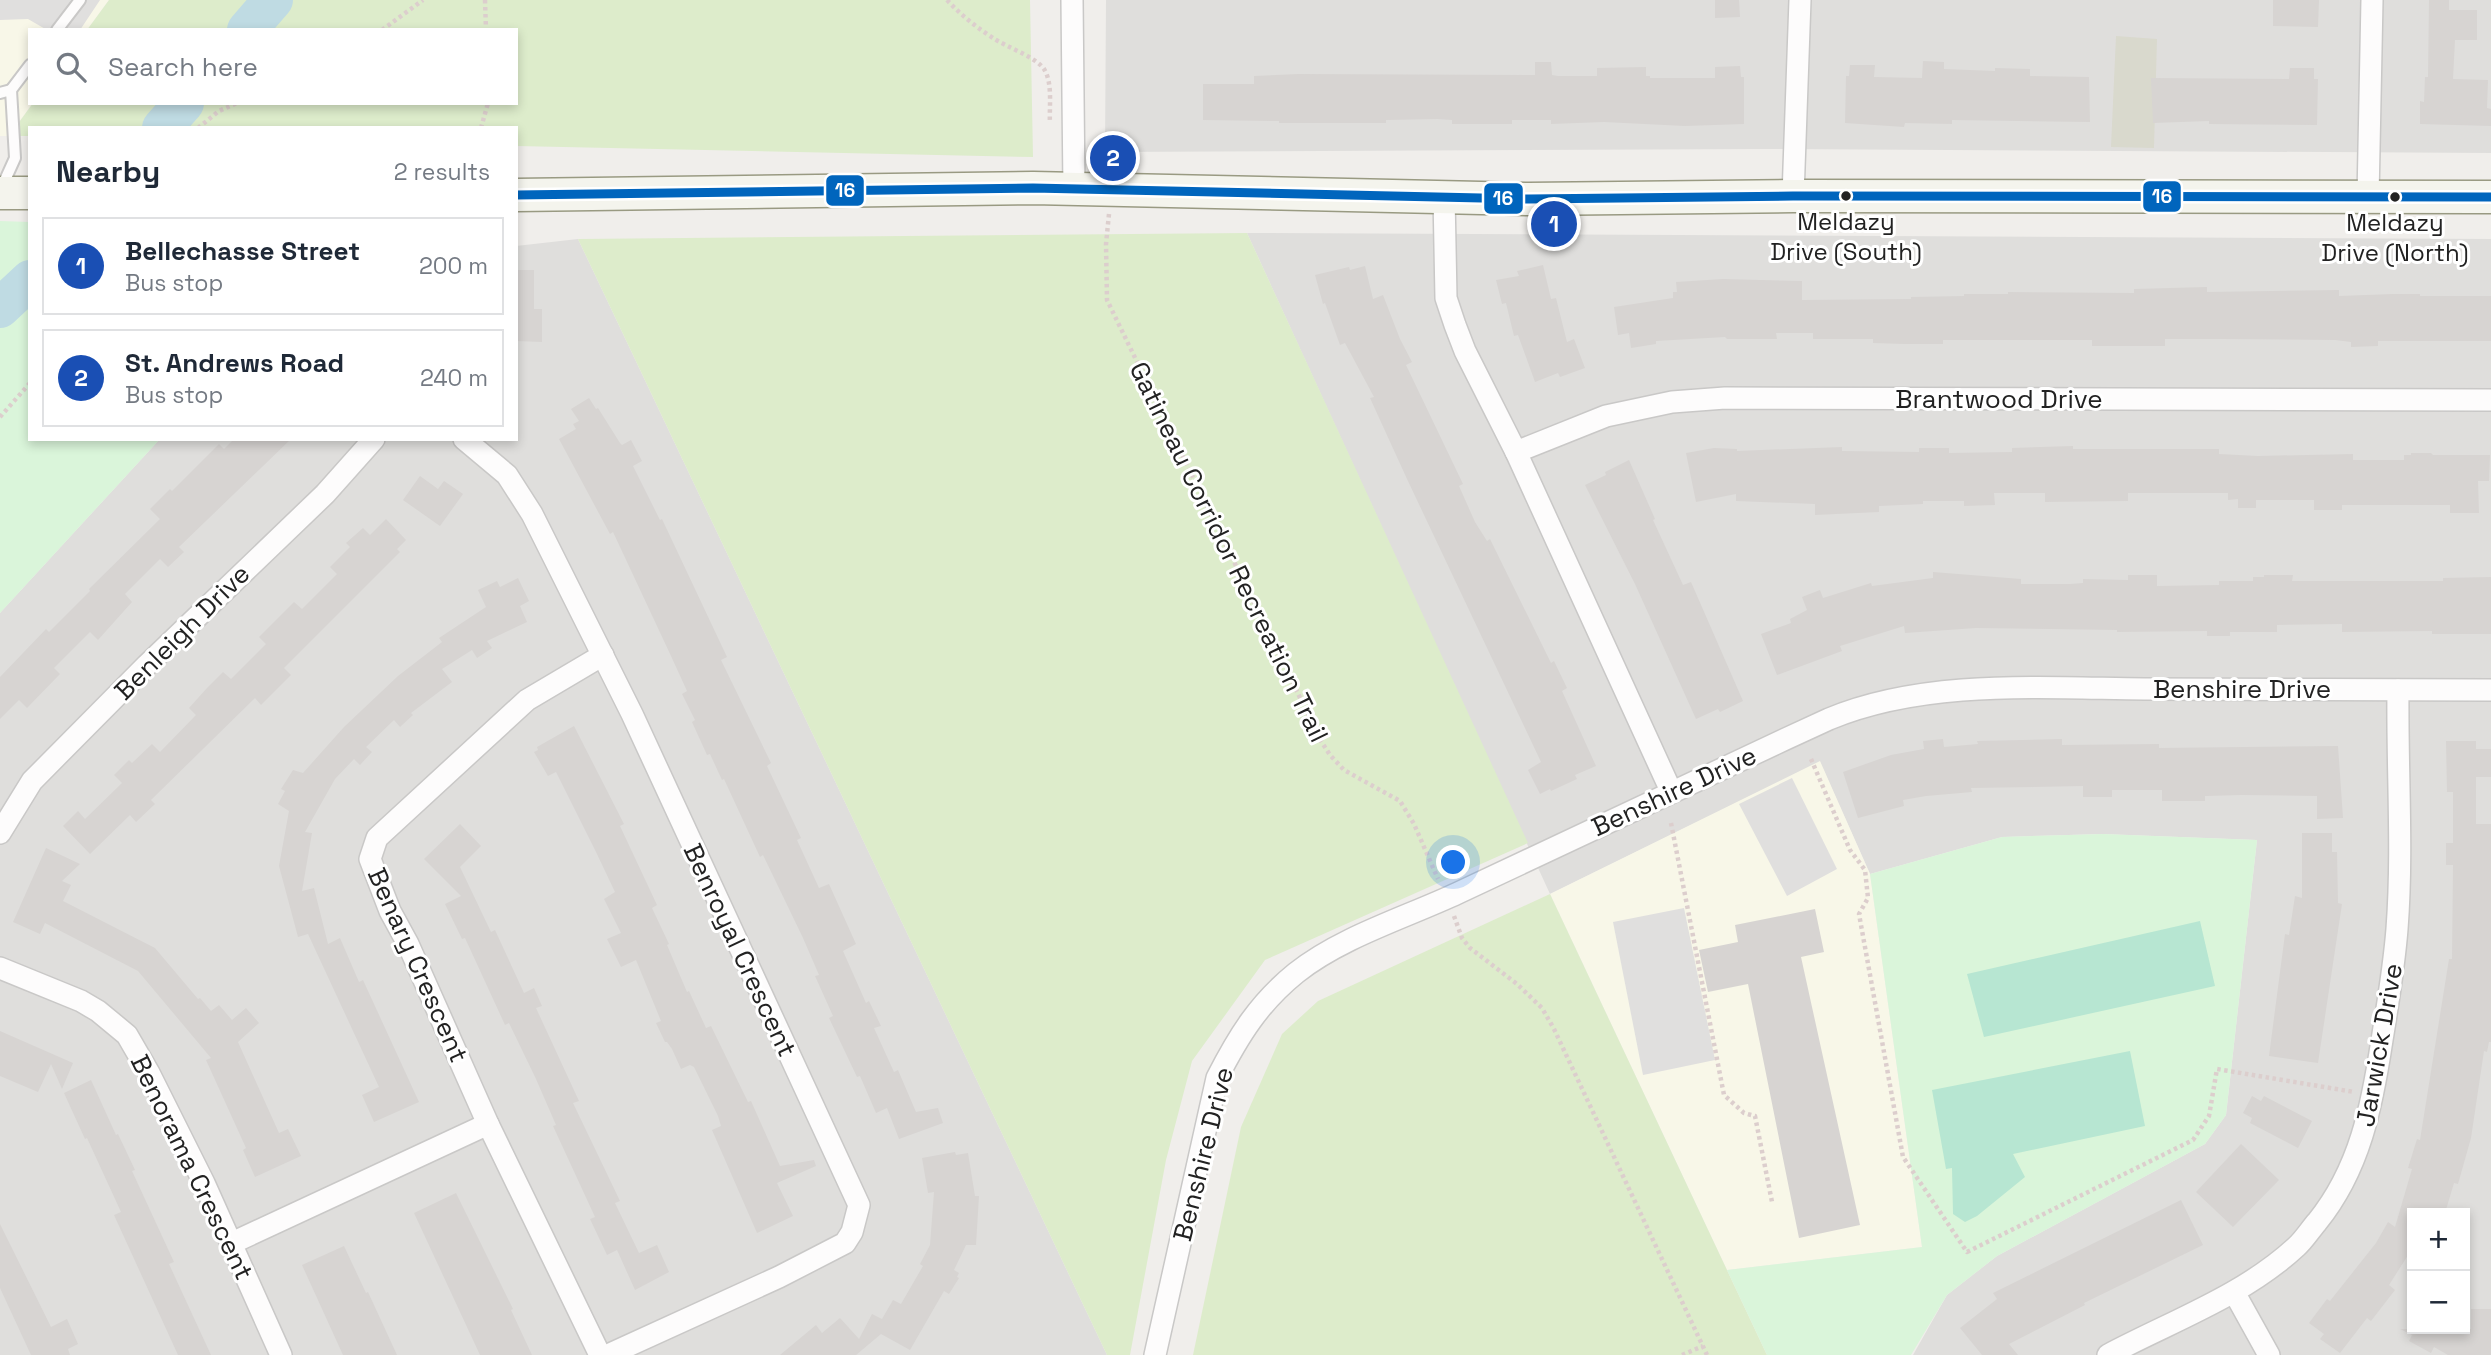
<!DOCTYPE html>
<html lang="en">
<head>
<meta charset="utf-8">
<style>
  :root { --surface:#fff; --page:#f2f2f3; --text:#1f2937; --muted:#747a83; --line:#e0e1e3; --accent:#6a6968 }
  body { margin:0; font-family:"Space Grotesk",sans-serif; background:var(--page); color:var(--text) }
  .controls { position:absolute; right:21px; bottom:21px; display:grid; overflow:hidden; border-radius:0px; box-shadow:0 4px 10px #0003 }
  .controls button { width:63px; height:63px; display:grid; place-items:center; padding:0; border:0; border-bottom:2px solid var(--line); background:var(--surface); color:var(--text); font:35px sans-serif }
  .you { position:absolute; left:1454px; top:863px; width:24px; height:24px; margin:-18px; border:5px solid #fff; border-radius:50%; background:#1a73e8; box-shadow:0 0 0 10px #1a73e833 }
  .badge { display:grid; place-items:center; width:46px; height:46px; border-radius:50%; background:var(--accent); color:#fff; font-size:23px; font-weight:700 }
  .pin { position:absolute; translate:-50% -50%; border:4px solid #fff; box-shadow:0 2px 7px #0006 }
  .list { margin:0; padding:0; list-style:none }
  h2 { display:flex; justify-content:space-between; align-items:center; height:91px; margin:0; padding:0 28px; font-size:30px }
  h2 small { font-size:23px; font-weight:400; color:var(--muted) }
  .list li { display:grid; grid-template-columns:46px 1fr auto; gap:21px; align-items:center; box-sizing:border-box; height:98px; margin:0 14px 14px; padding:0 14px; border:2px solid var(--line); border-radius:0px }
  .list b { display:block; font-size:26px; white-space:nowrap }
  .list p { margin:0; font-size:23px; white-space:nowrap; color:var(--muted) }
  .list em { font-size:23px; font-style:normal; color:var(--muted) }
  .icon { flex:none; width:38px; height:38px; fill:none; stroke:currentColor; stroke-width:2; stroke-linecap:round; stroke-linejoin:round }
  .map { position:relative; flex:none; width:2491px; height:1355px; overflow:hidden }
  .search { position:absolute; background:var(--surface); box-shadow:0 4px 10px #0003; left:28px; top:28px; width:490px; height:77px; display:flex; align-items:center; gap:18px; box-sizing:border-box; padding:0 24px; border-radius:0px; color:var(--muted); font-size:26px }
  .panel { position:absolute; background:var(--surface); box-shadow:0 4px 10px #0003; left:28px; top:126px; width:490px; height:315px; border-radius:0px }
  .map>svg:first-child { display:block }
  .residential { fill:#dfdedc; fill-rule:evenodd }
  .education { fill:#f8f7e8 }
  .construction { fill:#d9d9cd }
  .grass { fill:#ddeccb }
  .park { fill:#daf5da }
  .pitch { fill:#b7e6d2 }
  .parking { fill:#e0dfde }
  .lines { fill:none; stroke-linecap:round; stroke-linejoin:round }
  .river { stroke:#bfdbe3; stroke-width:40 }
  .building { fill:#d7d4d2 }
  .lane-casing { stroke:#c9c8c7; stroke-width:14 }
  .street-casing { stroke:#c9c8c7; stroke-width:24 }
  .secondary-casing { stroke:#999a82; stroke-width:35 }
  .path { stroke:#dccecd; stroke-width:4.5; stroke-dasharray:3.5 3.5; stroke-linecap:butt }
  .lane { stroke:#fdfcfc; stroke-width:10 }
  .street { stroke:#fdfcfc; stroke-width:21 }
  .secondary { stroke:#f4f4ed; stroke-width:32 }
  .bus-1-casing { stroke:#fff; stroke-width:14 }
  .bus-1 { stroke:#0065bd; stroke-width:9 }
  .bus-dot { fill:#222; stroke:#fff; stroke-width:2.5 }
  .labels { text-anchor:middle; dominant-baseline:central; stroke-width:6; stroke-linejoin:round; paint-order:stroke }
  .bus-label { font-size:24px; fill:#222; stroke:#fff }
  .street-label { font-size:26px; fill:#222; stroke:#fff }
  .line-badge { stroke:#fff; stroke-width:2.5 }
  .badge-label { font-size:19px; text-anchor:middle; font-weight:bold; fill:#fff }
</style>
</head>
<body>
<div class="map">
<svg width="2491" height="1355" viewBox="0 0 2491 1355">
  <rect width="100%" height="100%" fill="#f0eeeb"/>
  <g class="residential">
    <path d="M1106,0H2491V153L1766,149L1105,152Z"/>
    <path d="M1247,233L2491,239V1355H1913L1947,1295L1997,1256L2205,1144L2226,1115L2257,840L2103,834L2002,837L1870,874L1820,762L1550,894ZM2412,1213H2465V1329H2412Z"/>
    <path d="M578,239L1107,1355H0V613L160,439H516V246Z"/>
  </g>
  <g class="education">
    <path d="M0,0H109L87,30H30V103H33L9,136H0Z"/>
    <path d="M1820,761L1870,874L1922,1247L1727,1270L1550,894Z"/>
  </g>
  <path class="construction" d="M2116,36L2157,39L2154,148L2111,147Z"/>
  <g class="grass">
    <path d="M109,0H1030L1033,157L516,146V128H30V136H9L33,103H516V30H87Z"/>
    <path d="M1247,233L1528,843L1265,960L1192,1061L1166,1160L1130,1355H1107L578,239Z"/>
    <path d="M1550,894L1767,1355H1193L1241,1127L1282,1034L1318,1001Z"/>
  </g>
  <g class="park">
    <path d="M0,221L30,222V439H160L0,613Z"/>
    <path d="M2103,834L2257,840L2226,1115L2205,1144L1997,1256L1947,1295L1911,1355H1767L1727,1270L1922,1247L1870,874L2002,837Z"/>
  </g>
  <g class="pitch">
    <path d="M2200,921L2215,986L1984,1037L1967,974Z"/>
    <path d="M2130,1051L2145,1126L2013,1154L2025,1177L1977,1216L1965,1222L1953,1214L1952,1168L1946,1169L1932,1090Z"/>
  </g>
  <g class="parking">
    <path d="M0,0H100L80,30H47L28,19L0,20Z"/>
    <path d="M1792,778L1837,869L1787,896L1739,804Z"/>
    <path d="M1684,908L1715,1060L1643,1075L1613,922Z"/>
  </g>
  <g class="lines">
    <g class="river">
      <path d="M247,30L273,0"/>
      <path d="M162,128L184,103"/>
      <path d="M0,308L30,280"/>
    </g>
  </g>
  <g class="building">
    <path d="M1715,0H1739L1740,17L1715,18Z"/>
    <path d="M2273,0H2319L2318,27L2273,26Z"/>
    <path d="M2429,0H2449V10H2477V40H2455L2453,79L2488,80L2487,108L2491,109V126L2420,124V101L2424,102L2425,77H2428Z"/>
    <path d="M1923,61L1944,62V69L1995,71V68L2030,69V76L2089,77L2090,122L1952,120V124L1905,123L1904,127L1845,123L1846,76H1849L1850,65H1875L1874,77L1922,78Z"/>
    <path d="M1535,62H1551L1552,75L1558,76H1597V68L1646,67V76H1650V78H1715V67L1740,66L1741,77H1744V124L1685,126L1604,122L1551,124V120H1512V124H1452V120L1437,119L1386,120V123H1279V121L1203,120V84H1254V76L1299,74L1535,75Z"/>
    <path d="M2290,68H2314V79H2318L2317,125L2209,124V121L2153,123L2151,78L2289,79Z"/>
    <path d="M1543,265L1551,299L1556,298L1567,342L1574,339L1585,368L1560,377L1558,373L1535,382L1518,335L1514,336L1506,303L1502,304L1496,280L1519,276L1517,271Z"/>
    <path d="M1365,266L1373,299L1383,295L1400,339L1412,362L1406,365L1463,484L1459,486L1475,522L1487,541L1490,539L1551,663L1554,661L1567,688L1562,691L1596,766L1575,775L1577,779L1551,791L1550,789L1540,794L1528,770L1541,762L1407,479L1370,398L1374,397L1345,343L1340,345L1325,303L1323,304L1315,275L1349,267L1350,270Z"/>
    <path d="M516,270H534V309H542V342L516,341Z"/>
    <path d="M1723,279L1802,281V300L1911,299V297L1964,296V294H2008V292L2134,293V289L2207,287V292L2339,290V296L2393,294H2420V296H2491V341H2378V346L2351,347V342L2335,340L2221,339H2165V346H2092V340H1943V344H1904L1873,343V339H1813V333H1776L1777,339H1727L1725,337L1656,341V344L1631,348L1629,333L1618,335L1614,307L1673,298V292H1677L1676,282Z"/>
    <path d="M589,398L596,409L598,408L620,443L622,445L631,440L642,461L633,466L660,520L662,519L727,657L721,660L771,763L767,766L801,838L797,840L819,888L829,884L856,944L843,951L866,1003L869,1001L881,1026L874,1028L894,1072L898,1070L916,1112L938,1108L943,1123L899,1139L887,1108L876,1113L860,1076L857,1077L829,1018L833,1016L815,976L819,975L803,938L763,855L760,857L724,779L722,780L710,754L707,755L692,722L695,720L682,694L687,691L671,656L613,532L610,534L559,439L576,429L573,424L579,421L571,409Z"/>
    <path d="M234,439H291L179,547L184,552L168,567L160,559L125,594L132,602L98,640L90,632L54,668L60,674L27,708L19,700L0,719V677L46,629L49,632L90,591L89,589L160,519L150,509L170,489L172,491L219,444L224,449Z"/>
    <path d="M2073,446V449H2219V454L2258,456L2353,454V460H2404V455H2411V453H2431L2433,455H2490L2489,481H2478L2479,513H2450V505H2342V510H2314V500H2256V508H2238V499L2228,500V493H2128V501L2045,502V493H1994L1995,505L1964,506V501H1923V504L1879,506V512L1815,515V504L1736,501V494L1696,502L1686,453L1714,448L1737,449V451L1842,447V451L1919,452V448H1949V453L2012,452V448Z"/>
    <path d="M1629,460L1655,519L1653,520L1683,585L1691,582L1743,701L1720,712L1718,709L1696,719L1635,584L1585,485L1606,475L1605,472Z"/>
    <path d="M420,476L438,489L444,481L463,494L440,526L403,500Z"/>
    <path d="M386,519L406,540L397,549L400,552L284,668L291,675L261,705L255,698L151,800L155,804L136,822L130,815L90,854L63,826L78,811L85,819L122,783L114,775L129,760L132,763L152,744L160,752L196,715L189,708L207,688L223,672L231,679L266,644L259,637L294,602L302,609L337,574L330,567L350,547L346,543L363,528L370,535Z"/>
    <path d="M1933,572L2021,579V584H2070L2083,583V579L2128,580V575H2157V586L2219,585V581H2253V577H2264V575H2293L2292,581H2443V578L2491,577V634H2432V631L2342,632V624L2277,625V632H2230V636H2207V631L2117,632V630L1976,628L1905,633L1904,626L1840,646L1842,651L1777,675L1761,634L1791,623L1790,619L1807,610L1802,597L1820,590L1823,598L1871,583L1872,586L1933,578Z"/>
    <path d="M518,578L529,601L520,606L527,622L487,641L492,648L477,658L472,650L442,669L452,682L411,713L413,715L400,727L394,720L366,747L372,752L360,765L354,759L335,779L305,832L312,833L302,891L314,888L328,944L340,938L359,982L363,980L419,1102L374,1122L362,1095L379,1087L308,934L298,937L279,866L289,811L278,804L285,791L281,789L293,770L303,773L344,727L398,676L442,642L439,638L486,607L478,590L497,581L500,587Z"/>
    <path d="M574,726L624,824L620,826L657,905L652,908L669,944L667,945L687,992L689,991L706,1028L711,1026L748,1102L751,1101L780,1166L814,1160L816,1166L777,1183L793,1216L757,1233L712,1130L721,1126L718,1116L694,1067L690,1065L681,1069L672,1049L667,1042H665L656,1023L661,1021L636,960L621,967L607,939L621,933L604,899L615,892L596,852L556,772L548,776L534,752L538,750L537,747Z"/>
    <path d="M1943,739L1944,747L1978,744L1977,741L2062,739V745L2159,744V748L2338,746L2343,818L2317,819V796L2241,795L2205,796V801H2162V790H2112V797H2083V786L1971,788L1972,792L1926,796L1903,800L1904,806L1858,818L1843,772L1891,755L1924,749L1923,741Z"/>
    <path d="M2446,741H2476V749H2491V777H2476V824H2491V1042H2489L2487,1052L2484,1051L2471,1138L2458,1184L2454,1183L2445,1213H2412V1249L2389,1285L2395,1290L2371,1321L2367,1318L2340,1353L2320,1339L2324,1334L2309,1323L2327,1299L2330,1301L2376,1243L2388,1222L2395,1227L2412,1169L2408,1168L2417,1139L2420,1140L2449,959H2452L2453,865H2446V843H2453V792H2447Z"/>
    <path d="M460,824L481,846L460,867L491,932L495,930L524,993L534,988L542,1006L536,1008L579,1101L573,1103L620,1201L615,1203L639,1253L657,1245L669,1272L635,1290L617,1250L607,1255L590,1219L595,1217L553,1126L556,1125L536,1079L509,1023L505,1025L465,938L462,939L445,904L461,896L424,859Z"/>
    <path d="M2302,833H2332V852H2337L2338,903L2342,904L2318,1063L2269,1056L2285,934L2289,935L2295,896L2302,898Z"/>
    <path d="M46,848L80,864L62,881L71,885L63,901L155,948L198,999L200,998L211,1011L219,1005L232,1020L246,1008L259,1023L238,1042L279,1133L288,1129L301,1156L255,1177L243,1150L246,1148L206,1060L211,1058L138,971L45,923L40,934L13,922Z"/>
    <path d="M1815,909L1824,952L1801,957L1860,1225L1799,1238L1748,984L1708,992L1699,950L1738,942L1735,925Z"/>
    <path d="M0,1031L73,1063L62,1089L51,1064L38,1092L0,1076Z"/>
    <path d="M91,1080L116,1135L118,1134L135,1170L132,1171L174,1262L169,1264L211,1355H178L114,1215L121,1212L87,1138L85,1139L64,1093Z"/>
    <path d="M2252,1096L2261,1101L2264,1096L2312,1121L2298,1148L2250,1123L2252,1118L2243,1113Z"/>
    <path d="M2241,1144L2279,1180L2233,1227L2196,1192Z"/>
    <path d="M955,1152L956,1155L968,1153L975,1196H979L976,1245H966L954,1270L959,1273L957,1277L959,1278L949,1294L944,1291L910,1350L881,1334L856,1355H780L816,1325L822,1333L840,1318L859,1339L872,1314L882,1319L893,1300L901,1304L923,1266L920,1264L930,1245L934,1192L928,1193L922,1158Z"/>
    <path d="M456,1193L513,1309L511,1310L532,1355H480L414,1213Z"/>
    <path d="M2181,1200L2203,1245L2084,1303L2085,1305L2009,1344L2018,1355H1982L1960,1328L1997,1299L1993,1293Z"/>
    <path d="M0,1224L51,1327L67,1319L78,1344L68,1349L70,1355H31L0,1288Z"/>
    <path d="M344,1246L366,1293L368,1292L397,1355H343L302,1265Z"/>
    <path d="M2471,1309H2491V1355H2448L2434,1347L2431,1353L2409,1341L2412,1335L2400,1329H2471Z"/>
  </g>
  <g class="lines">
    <g class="lane-casing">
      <g id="lane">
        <path d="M57,30L80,0"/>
        <path d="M11,90L30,65"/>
        <path d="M0,93L11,90L15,158L1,189"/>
      </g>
    </g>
    <g class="street-casing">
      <g id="street">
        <path d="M1072,0L1074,190"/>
        <path d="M1444,196L1446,298L1455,325L1465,351L1516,452L1671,791"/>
        <path d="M1793,196L1800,0"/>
        <path d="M2368,197L2372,0"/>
        <path d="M464,439L507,475L532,514L632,714L859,1205L852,1232L845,1243L779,1277L608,1355"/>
        <path d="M1516,452L1606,416L1672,402L1725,398L2491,400"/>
        <path d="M0,833L32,781L147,665L325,494L374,439"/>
        <path d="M0,968L81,1001L98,1011L127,1035L149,1073L204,1183L281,1355"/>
        <path d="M232,1243L488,1124"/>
        <path d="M2234,1292L2269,1355"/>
        <path d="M600,1355L488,1124L408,944L390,911L370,859L377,838L527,700L603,655"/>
        <path d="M1155,1355L1217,1078C1239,1035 1259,1003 1296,973C1341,937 1407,917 1458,893C1582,835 1705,776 1829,719C1925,679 2042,688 2145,689C2260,689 2376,690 2491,690"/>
        <path d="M2108,1355C2172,1321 2243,1296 2296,1247C2304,1240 2310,1230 2317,1222C2360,1169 2372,1106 2382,1040C2388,1003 2394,967 2397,929C2403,850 2397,770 2398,690"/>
      </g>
    </g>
    <g class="secondary-casing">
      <g id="secondary">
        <path d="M0,193H30"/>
        <path d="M516,195L1033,188L1529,199L1793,196L2491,197"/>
      </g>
    </g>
    <g class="path">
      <path d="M485,0L486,30"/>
      <path d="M947,0C961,15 976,27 993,38C1006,47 1036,57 1044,69C1053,83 1049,107 1050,123"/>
      <path d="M382,30L423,0"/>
      <path d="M198,128L219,111L237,103"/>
      <path d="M481,128L488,103"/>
      <path d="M1094,145H1101L1110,153V167"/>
      <path d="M1109,214L1106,244L1107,300L1321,741L1330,755L1344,770L1400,801L1414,824L1438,879"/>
      <path d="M0,417L30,383"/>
      <path d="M1811,759L1850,850L1865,870L1868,898L1859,914L1903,1157L1967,1252L2193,1140L2209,1116L2217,1069L2354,1092"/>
      <path d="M1671,823L1724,1095L1744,1113L1755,1116L1772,1202"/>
      <path d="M1454,916L1462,938L1470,948L1517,984L1542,1008L1554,1029L1707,1355"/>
      <path d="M1682,1355L1703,1346"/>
    </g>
    <use href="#lane" class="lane"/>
    <use href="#street" class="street"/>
    <use href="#secondary" class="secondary"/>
    <g class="bus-1-casing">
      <path id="bus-1" d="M516,195L1033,188L1529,199L1793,196L2491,197"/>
    </g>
    <use href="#bus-1" class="bus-1"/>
  </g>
  <g class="bus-dot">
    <circle cx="1846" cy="196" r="6"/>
    <circle cx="2395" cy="197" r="6"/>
  </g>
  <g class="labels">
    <g class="bus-label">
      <text x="1846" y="221">Meldazy<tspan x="1846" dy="30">Drive (South)</tspan></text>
      <text x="2395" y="222">Meldazy<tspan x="2395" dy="30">Drive (North)</tspan></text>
    </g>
    <g class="street-label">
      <text x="1999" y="399">Brantwood Drive</text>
      <text transform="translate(1229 552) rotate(64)">Gatineau Corridor Recreation Trail</text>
      <text transform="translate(182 632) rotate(-45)">Benleigh Drive</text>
      <text x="2242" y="689">Benshire Drive</text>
      <text transform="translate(1674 791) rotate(-25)">Benshire Drive</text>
      <text transform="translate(740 950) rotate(65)">Benroyal Crescent</text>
      <text transform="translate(418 965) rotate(66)">Benary Crescent</text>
      <text transform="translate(2379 1045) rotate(-80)">Jarwick Drive</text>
      <text transform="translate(1203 1154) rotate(-76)">Benshire Drive</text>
      <text transform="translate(192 1167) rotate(64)">Benorama Crescent</text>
    </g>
  </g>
  <g class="line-badge">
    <rect x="825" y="174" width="40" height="33" rx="7" fill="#0065bd"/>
    <rect x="2142" y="180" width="40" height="33" rx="7" fill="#0065bd"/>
    <rect x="1483" y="182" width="41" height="33" rx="7" fill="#0065bd"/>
  </g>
  <g class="badge-label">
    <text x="845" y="197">16</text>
    <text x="2162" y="203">16</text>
    <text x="1503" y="205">16</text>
  </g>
</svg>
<div class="controls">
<button>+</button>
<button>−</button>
</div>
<div class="you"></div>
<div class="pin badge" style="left:1554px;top:224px;background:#1a4fb4">1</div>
<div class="pin badge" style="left:1113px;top:158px;background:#1a4fb4">2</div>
<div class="search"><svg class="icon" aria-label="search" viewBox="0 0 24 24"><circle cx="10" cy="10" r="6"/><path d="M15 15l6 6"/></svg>Search here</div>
<section class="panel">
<h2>Nearby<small>2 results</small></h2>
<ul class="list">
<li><span class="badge" style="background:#1a4fb4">1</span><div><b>Bellechasse Street</b><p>Bus stop</p></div><em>200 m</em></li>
<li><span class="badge" style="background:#1a4fb4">2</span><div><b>St. Andrews Road</b><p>Bus stop</p></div><em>240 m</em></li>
</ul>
</section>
</div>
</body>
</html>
